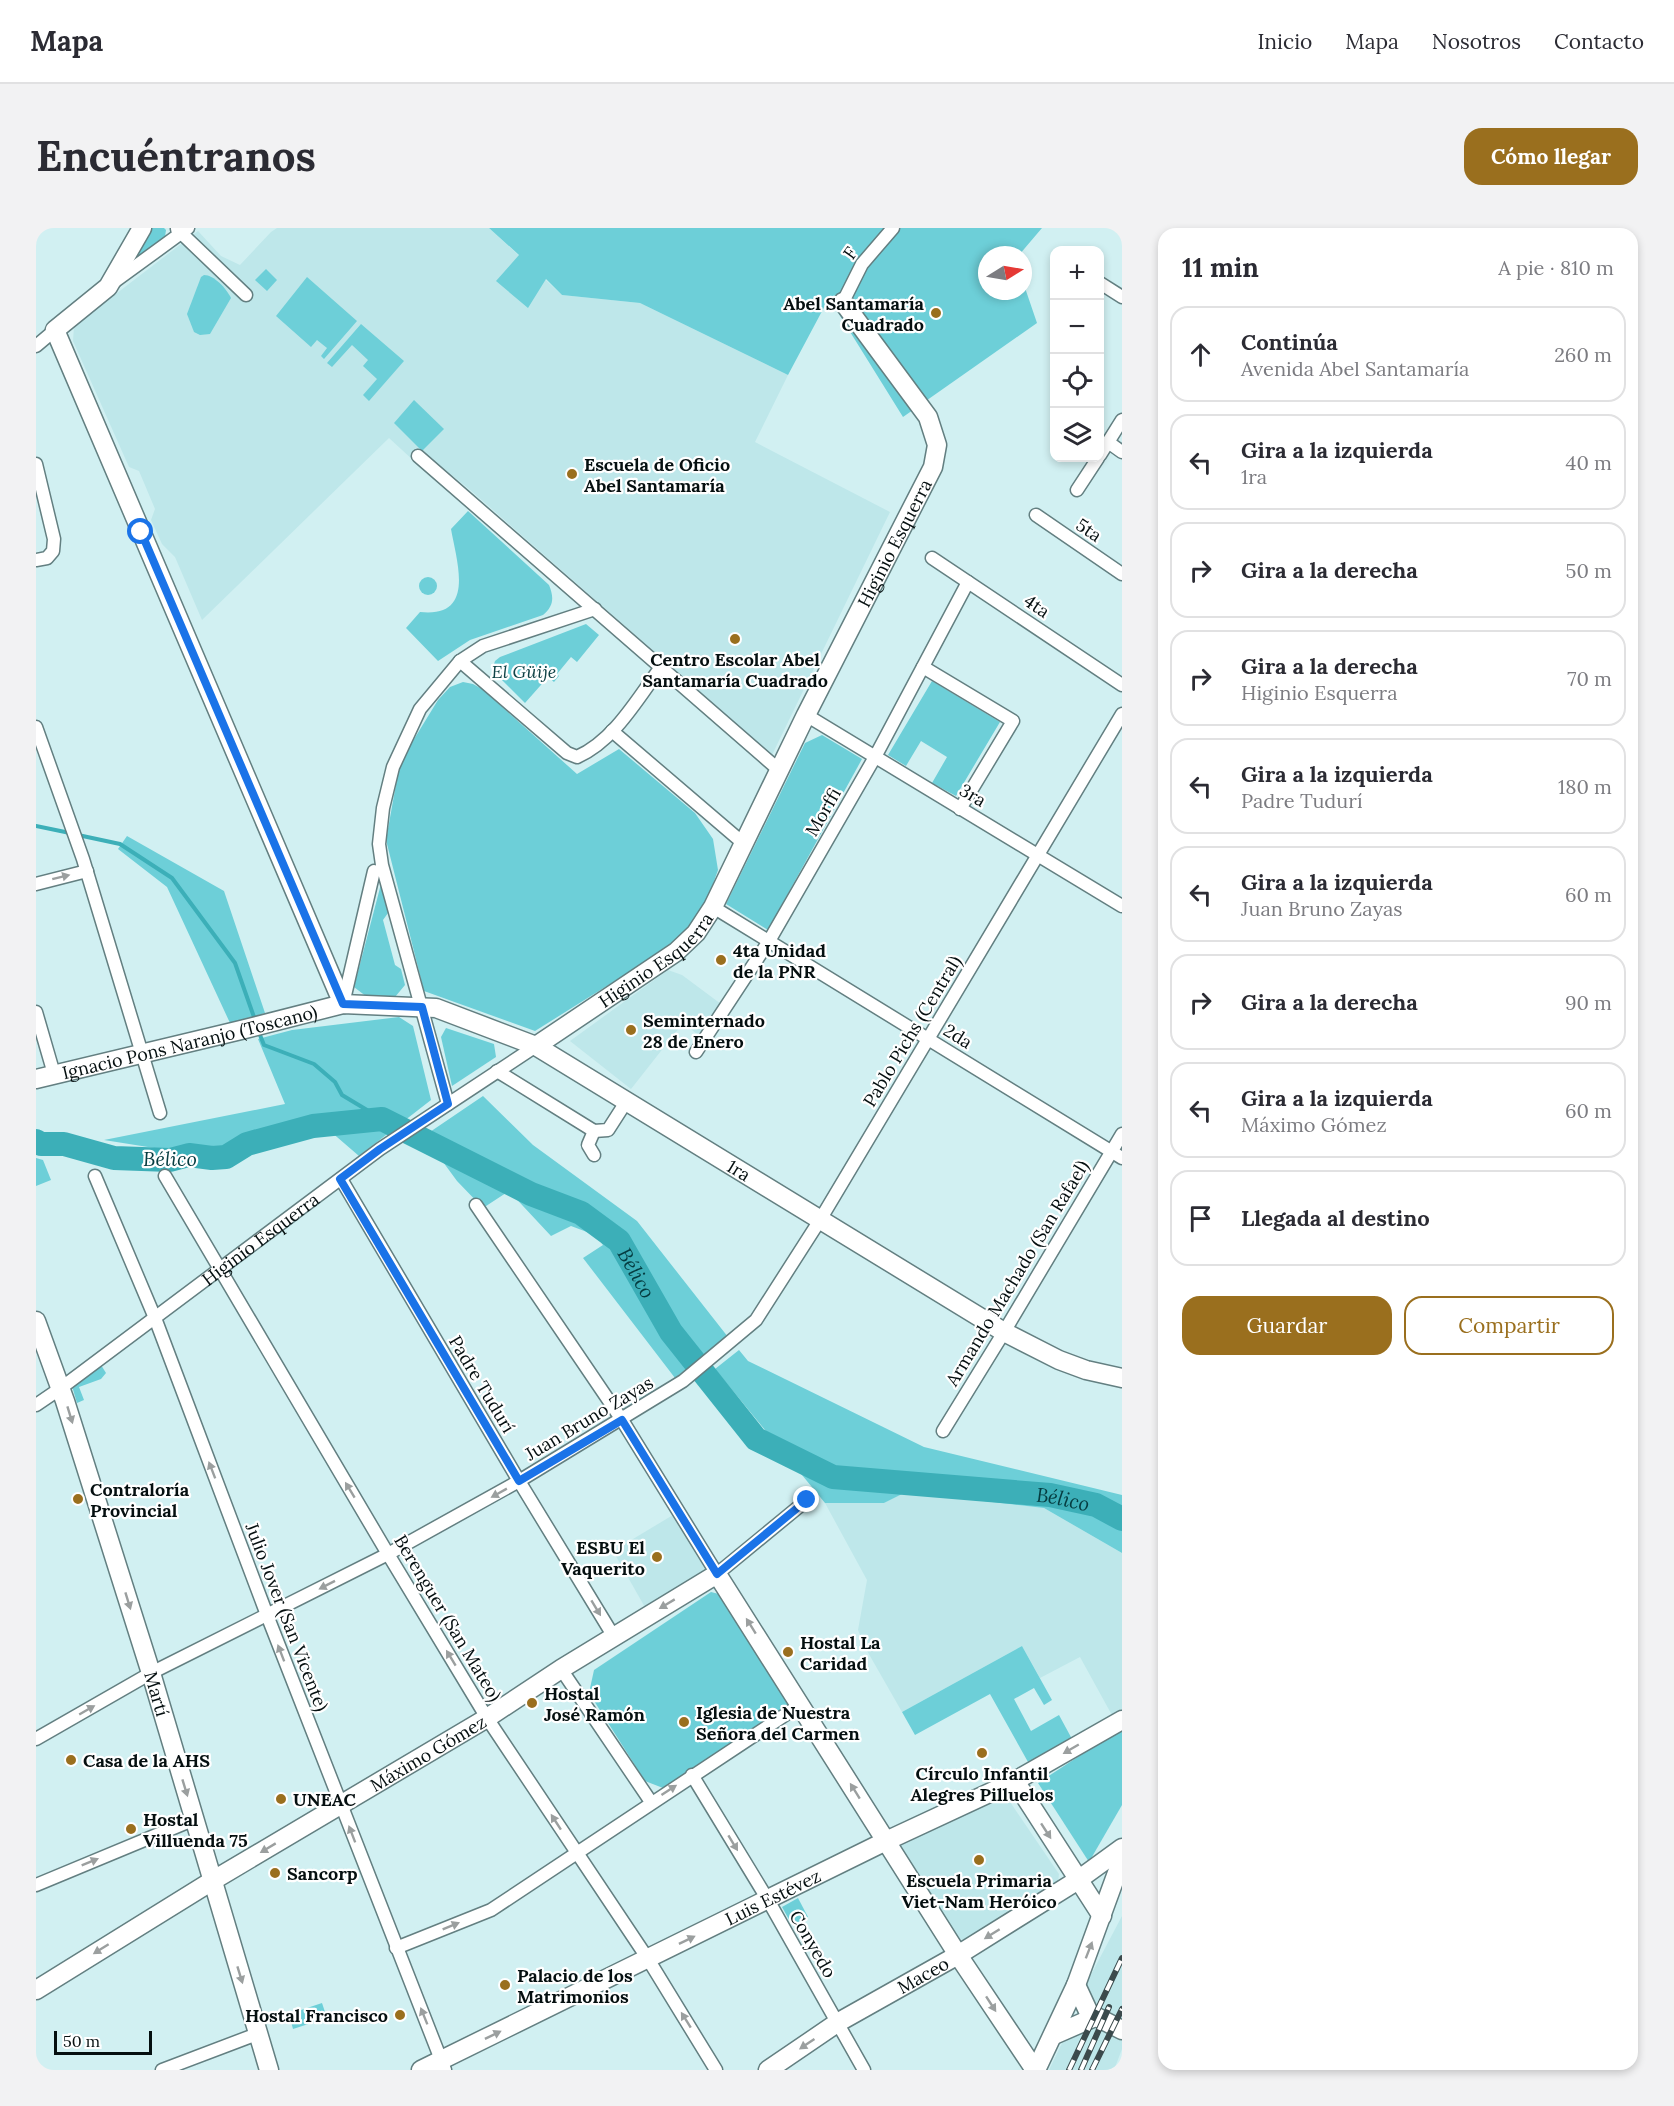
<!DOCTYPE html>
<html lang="es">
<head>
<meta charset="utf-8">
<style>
  :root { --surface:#fff; --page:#f2f2f3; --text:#2b2b33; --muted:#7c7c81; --line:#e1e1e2; --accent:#9a6f1e }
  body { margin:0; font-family:Lora,serif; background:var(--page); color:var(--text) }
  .controls { position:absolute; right:18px; top:18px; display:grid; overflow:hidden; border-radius:12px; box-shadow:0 3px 9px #0003 }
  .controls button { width:54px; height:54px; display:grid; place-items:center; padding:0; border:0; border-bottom:2px solid var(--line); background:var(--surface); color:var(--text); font:30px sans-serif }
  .compass { position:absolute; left:942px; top:18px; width:54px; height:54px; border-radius:50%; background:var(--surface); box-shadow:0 3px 9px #0003; rotate:79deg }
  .scale { position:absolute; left:18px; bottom:15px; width:98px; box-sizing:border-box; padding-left:6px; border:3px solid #050f10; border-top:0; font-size:16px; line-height:21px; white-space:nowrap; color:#050f10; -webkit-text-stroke:4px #fff; paint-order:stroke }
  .stop { position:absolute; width:18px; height:18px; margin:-14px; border:4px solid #1a73e8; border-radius:50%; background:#fff }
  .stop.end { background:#1a73e8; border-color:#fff; box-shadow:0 2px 6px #0008 }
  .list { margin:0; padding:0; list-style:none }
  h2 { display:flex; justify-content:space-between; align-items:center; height:78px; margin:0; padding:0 24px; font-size:26px }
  h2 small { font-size:20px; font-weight:400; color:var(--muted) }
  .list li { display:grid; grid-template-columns:39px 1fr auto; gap:18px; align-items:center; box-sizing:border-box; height:96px; margin:0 12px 12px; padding:0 12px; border:2px solid var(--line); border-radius:18px }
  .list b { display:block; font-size:22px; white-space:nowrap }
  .list p { margin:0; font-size:20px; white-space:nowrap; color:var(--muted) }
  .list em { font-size:20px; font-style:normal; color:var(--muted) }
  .actions { display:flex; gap:12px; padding:18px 24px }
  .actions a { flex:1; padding:14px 0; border:2px solid var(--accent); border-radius:18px; text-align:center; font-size:21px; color:var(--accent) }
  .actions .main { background:var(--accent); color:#fff }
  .icon { flex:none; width:33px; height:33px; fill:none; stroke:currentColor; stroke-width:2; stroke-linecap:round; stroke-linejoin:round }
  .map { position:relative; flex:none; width:1086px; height:1842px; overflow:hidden; border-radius:18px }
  header { display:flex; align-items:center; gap:36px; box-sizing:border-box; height:84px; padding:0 30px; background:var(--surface); border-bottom:2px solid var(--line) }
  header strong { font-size:28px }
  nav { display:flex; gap:33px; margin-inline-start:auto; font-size:21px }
  .intro { display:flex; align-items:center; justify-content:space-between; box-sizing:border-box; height:144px; padding:0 36px }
  h1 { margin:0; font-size:42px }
  .button { padding:15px 27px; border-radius:18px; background:var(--accent); color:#fff; font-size:21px; font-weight:700 }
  main { display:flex; gap:36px; padding:0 36px }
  aside { flex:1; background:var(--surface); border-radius:18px; box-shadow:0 3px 9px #0003 }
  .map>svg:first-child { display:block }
  .built { fill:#bee7ea }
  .green { fill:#6dcfd8 }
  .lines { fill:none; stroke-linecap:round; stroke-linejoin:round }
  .stream { stroke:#3cafb8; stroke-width:4 }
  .river { stroke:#3cafb8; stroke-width:24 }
  .street-casing { stroke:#637f81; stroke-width:15 }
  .secondary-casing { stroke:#637f81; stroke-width:21 }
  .street { stroke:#fff; stroke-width:12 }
  .secondary { stroke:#fff; stroke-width:18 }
  .rail-casing { stroke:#3b4a4c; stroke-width:6 }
  .rail { stroke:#fff; stroke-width:4; stroke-dasharray:11; stroke-linecap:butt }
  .oneway { fill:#9b9f9f }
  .route { stroke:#1a73e8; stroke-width:8 }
  .poi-dot { fill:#9a6f1e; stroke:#fff; stroke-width:2 }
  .labels { text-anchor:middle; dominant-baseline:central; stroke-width:4.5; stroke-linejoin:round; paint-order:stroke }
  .street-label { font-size:18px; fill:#050f10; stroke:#fff }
  .poi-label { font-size:18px; font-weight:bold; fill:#050f10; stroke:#fff; text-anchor:start }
  .park-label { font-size:18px; font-style:italic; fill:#104347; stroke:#fff }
  .water-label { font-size:20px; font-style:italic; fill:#053c40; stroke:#fff }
</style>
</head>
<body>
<header>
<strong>Mapa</strong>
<nav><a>Inicio</a><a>Mapa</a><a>Nosotros</a><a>Contacto</a></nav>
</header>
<div class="intro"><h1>Encuéntranos</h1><a class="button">Cómo llegar</a></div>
<main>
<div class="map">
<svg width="1086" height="1842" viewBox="0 0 1086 1842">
  <rect width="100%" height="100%" fill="#d1f0f2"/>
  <g class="built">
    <path d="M241,0H453L526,67L604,75L752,147L719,214L854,284L736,527L433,261L387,224L378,233L353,210L166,392L139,329L126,316L115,292L119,281L103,243L93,239L37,113L38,98L162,3L185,28L204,37L235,4Z"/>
    <path d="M632,742L646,747L685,776L665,809L647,795L595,861L534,813Z"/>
    <path d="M869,1264L1008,1280L1086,1325V1484L1077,1489L1044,1429L1004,1450L986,1418L866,1484L830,1421L822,1402L831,1352L789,1275H848Z"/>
    <path d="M637,1287L671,1344L610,1381L577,1323Z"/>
    <path d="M960,1565L970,1568L1023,1646L1022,1654L927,1712L921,1710L864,1618L867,1612Z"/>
    <path d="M1086,1688V1821L1078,1842H1013L1026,1815L1038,1807L1052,1779L1048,1760Z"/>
  </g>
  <g class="green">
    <path d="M113,0H128L130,2L129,9L99,32Z"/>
    <path d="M453,0H1006L983,27H951V63H987V54L1001,95L867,189L793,70L752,147L604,75L526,67L510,51L492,80L460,53L483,27Z"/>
    <path d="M230,41L241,52L231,63L219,52Z"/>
    <path d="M168,47C178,47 190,60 195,70L174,106L164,107L158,104L151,86L165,49Z"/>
    <path d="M271,49L321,93L288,131L285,128L291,120L281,112L275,119L240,88Z"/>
    <path d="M325,96L368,133L333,173L327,167L341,151L327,138L332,132L316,117L296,139L291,135Z"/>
    <path d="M378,172L408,201L386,223L358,195Z"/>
    <path d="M432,283L513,357C518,369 518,378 507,387L434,412L402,433L370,400L384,384C440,390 421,335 415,301Z"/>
    <circle cx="392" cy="358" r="9"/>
    <path d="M550,396L563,407L541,434L535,429L521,446L523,448L518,454L512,449L489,475L459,445L457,440L459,433L464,429Z"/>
    <path d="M896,453L964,494L920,568L896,555L911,529L885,513L870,538L852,527Z"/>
    <path d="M427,454L437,456L446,461L541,546L583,521L659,585L677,611L682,642L672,670L652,700L625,724L499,803L388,763L350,612L364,534L402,472L414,459Z"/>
    <path d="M786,507L826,531L732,702L690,676L769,515Z"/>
    <path d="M91,608L188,663L229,785L194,795L131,659L82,621Z"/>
    <path d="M345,656L352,685L347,692L359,737L365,741L369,757L359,769H331L318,759Z"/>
    <path d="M363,789L377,798L395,872L323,928L294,903L263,898L209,912L198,920L171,925L158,920L137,923L68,912L249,876L222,811L256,802Z"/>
    <path d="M410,800L458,816L460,829L416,858L405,809Z"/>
    <path d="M447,868L497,917L601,993L692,1109L639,1150L547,1030L567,1017L559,1007L535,998L515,1008L473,963L447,980L421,953L388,908Z"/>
    <path d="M0,930L7,932L15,952L0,958Z"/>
    <path d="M703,1122L712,1133L888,1219L1086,1267V1325L1008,1280L870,1264L848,1275H789L679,1141Z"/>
    <path d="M65,1137L70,1145L65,1151L43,1159L48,1172L41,1175L36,1158Z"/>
    <path d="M675,1364L687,1367L754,1471L752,1482L627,1560L609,1553L553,1465L558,1442Z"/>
    <path d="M986,1418L1016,1472L1008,1477L998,1460L978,1471L995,1503L1023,1487L1036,1511L992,1534L954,1466L879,1507L866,1484Z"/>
    <path d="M1086,1500V1577L1053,1634L1002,1555Z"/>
    <path d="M762,1670L772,1689L756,1697L746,1679Z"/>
    <path d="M286,1775L291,1790L257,1801L253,1786Z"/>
  </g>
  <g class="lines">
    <g class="stream">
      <path d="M0,598L34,605"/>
      <path d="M42,607L84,616L136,650L199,735L219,792"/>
      <path d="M222,802L228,817L278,836L299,854L306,867L346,891"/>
    </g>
    <path class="river" id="s1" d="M0,913L5,916H28L78,930L134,932L153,927L176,930L190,929L211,916L277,898L346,891L495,966L545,985L583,1013L635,1104L720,1211L797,1249L1014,1267L1060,1277L1086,1291"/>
    <g class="street-casing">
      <g id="street">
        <path d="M141,1L210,67"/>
        <path d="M78,54L152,0"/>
        <path d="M1064,55L1086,69"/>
        <path d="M807,74L826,36L857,0"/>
        <path d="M0,118L19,102"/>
        <path d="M1072,214L1086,224"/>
        <path d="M1064,227L1086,192"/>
        <path d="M382,228L743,542"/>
        <path d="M0,236L18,311L17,323L11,330L0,332"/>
        <path d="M1041,262L1062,230"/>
        <path d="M1000,287L1086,346"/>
        <path d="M896,330L1086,457"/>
        <path d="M424,433L531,525L541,529C578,513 602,470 625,439"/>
        <path d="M887,439L977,493L924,581"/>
        <path d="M770,487L1086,678"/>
        <path d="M0,499L47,631L124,885"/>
        <path d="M576,503L707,615"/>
        <path d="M0,656L51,643"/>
        <path d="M677,679L1086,930"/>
        <path d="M307,776L338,643"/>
        <path d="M0,784L18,846"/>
        <path d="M660,824L733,713L839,529L932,354"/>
        <path d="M461,843L558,903L572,902L590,874"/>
        <path d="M412,876L346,637L343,616L347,580L357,539L384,481L424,433L447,418L559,381"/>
        <path d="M558,903L552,917L558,927"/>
        <path d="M59,948L119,1090L231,1387L409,1842"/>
        <path d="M129,948L352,1326L451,1490L612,1731L680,1842"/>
        <path d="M305,951L483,1253L578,1409"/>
        <path d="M440,977L586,1192L681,1346L771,1272"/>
        <path id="s2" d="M0,1177L25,1160L344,921L500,818"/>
        <path d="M907,1203L968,1104L1086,906"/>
        <path d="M525,1441L615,1574"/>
        <path d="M0,1511L115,1445L352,1326L483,1253L647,1153L720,1092L784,992L1086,486"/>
        <path d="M656,1547L732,1672L828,1842"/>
        <path d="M0,1657L159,1591"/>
        <path d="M360,1720L455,1682L764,1477"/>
        <path d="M126,1842L221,1806"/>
      </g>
    </g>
    <g class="secondary-casing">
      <g id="secondary">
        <path d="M106,0L72,59L19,102L307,776"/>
        <path id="s3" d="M500,818L640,724L660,705L677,679L770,487L897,239L901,217L892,189L807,74"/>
        <path id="s4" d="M0,851L205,802L307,776L400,780L500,818L968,1104L1023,1132L1050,1142L1086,1150"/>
        <path id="s5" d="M0,1093L29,1173L115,1445L233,1842"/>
        <path d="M979,1553L1066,1688"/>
        <path d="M1040,1757L1053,1785L1086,1802"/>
        <path id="s6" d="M0,1762L176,1653L451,1490L525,1441L681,1346L922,1727L999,1842"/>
        <path d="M1018,1807L1059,1789"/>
        <path id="s7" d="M385,1842L850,1613L979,1553L1086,1492"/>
        <path id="s8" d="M732,1842L801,1795L922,1727L1042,1652L1086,1620"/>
        <path d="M1000,1842L1040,1757L1086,1631"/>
      </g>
    </g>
    <use href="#street" class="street"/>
    <use href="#secondary" class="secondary"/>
    <g class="rail-casing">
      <g id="rail">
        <path d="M1033,1842L1086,1730"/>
        <path d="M1045,1842L1073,1779"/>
        <path d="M1056,1842L1086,1781"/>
      </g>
    </g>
    <use href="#rail" class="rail"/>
  </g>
  <defs><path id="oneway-solid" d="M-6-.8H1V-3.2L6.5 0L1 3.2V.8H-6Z" transform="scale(1.5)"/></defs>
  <g class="oneway">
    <use href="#oneway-solid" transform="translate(25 649) rotate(-14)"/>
    <use href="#oneway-solid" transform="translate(34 1187) rotate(73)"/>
    <use href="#oneway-solid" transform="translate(176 1242) rotate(-111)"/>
    <use href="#oneway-solid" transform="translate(314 1262) rotate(-121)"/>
    <use href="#oneway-solid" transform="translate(463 1265) rotate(151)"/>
    <use href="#oneway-solid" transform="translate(291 1357) rotate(153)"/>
    <use href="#oneway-solid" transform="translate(92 1373) rotate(73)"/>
    <use href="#oneway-solid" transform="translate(631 1376) rotate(149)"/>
    <use href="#oneway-solid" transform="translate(560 1380) rotate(59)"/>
    <use href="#oneway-solid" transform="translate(715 1398) rotate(-122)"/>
    <use href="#oneway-solid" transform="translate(245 1425) rotate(-111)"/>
    <use href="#oneway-solid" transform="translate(415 1430) rotate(-121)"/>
    <use href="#oneway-solid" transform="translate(51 1482) rotate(-30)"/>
    <use href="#oneway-solid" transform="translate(1035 1521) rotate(150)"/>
    <use href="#oneway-solid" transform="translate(149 1560) rotate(73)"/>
    <use href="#oneway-solid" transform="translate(633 1562) rotate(-33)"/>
    <use href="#oneway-solid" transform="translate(819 1563) rotate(-122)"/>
    <use href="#oneway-solid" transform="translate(520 1594) rotate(-123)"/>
    <use href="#oneway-solid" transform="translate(1010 1603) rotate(57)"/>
    <use href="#oneway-solid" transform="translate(316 1606) rotate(-111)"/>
    <use href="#oneway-solid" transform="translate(697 1615) rotate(59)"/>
    <use href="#oneway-solid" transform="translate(232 1620) rotate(149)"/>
    <use href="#oneway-solid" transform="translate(54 1634) rotate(-22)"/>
    <use href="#oneway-solid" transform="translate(415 1698) rotate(-22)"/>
    <use href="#oneway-solid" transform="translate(956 1706) rotate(148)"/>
    <use href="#oneway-solid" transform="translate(651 1712) rotate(-26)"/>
    <use href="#oneway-solid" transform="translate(65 1721) rotate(148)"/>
    <use href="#oneway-solid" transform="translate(1053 1722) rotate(-69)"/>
    <use href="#oneway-solid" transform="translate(204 1747) rotate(73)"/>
    <use href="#oneway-solid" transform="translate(955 1776) rotate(57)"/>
    <use href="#oneway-solid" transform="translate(388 1788) rotate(-112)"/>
    <use href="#oneway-solid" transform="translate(650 1792) rotate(-122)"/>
    <use href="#oneway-solid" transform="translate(457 1807) rotate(-26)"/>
    <use href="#oneway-solid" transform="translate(771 1816) rotate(146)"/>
  </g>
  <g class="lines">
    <path class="route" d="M105,304L307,776L386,779L412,876L344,921L304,951L483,1253L586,1192L681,1346L771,1272"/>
  </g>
  <g class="poi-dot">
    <circle cx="900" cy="85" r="6"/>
    <circle cx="536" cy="246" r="6"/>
    <circle cx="699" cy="411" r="6"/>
    <circle cx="685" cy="732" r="6"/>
    <circle cx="595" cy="802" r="6"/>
    <circle cx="42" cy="1271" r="6"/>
    <circle cx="621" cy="1329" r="6"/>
    <circle cx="752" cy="1424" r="6"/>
    <circle cx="496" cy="1475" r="6"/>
    <circle cx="648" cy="1494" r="6"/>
    <circle cx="946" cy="1525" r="6"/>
    <circle cx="35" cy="1532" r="6"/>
    <circle cx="245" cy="1571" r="6"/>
    <circle cx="95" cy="1601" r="6"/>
    <circle cx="943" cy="1632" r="6"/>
    <circle cx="239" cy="1645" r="6"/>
    <circle cx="469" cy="1757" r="6"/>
    <circle cx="364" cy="1787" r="6"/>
  </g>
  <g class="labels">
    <g class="street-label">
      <text transform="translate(814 25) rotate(-55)">F</text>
      <text transform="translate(1053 302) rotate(34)">5ta</text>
      <text stroke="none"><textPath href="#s3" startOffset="634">Higinio Esquerra</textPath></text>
      <text transform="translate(1001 378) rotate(34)">4ta</text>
      <text transform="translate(937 567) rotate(31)">3ra</text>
      <text transform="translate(787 584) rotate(-60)">Morffi</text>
      <text stroke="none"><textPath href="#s3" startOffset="148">Higinio Esquerra</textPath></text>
      <text transform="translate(876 803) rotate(-59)">Pablo Pichs (Central)</text>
      <text transform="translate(922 808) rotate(32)">2da</text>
      <text stroke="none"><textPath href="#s4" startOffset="158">Ignacio Pons Naranjo (Toscano)</textPath></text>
      <text stroke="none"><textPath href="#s4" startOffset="754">1ra</textPath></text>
      <text stroke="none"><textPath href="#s2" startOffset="279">Higinio Esquerra</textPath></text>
      <text transform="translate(981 1045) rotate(-59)">Armando Machado (San Rafael)</text>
      <text transform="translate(446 1156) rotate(59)">Padre Tudurí</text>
      <text transform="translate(553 1190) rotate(-31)">Juan Bruno Zayas</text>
      <text transform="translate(251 1389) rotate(69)">Julio Jover (San Vicente)</text>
      <text transform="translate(412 1390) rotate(59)">Berenguer (San Mateo)</text>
      <text stroke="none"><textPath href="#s5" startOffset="392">Martí</textPath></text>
      <text stroke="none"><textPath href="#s6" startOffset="458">Máximo Gómez</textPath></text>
      <text stroke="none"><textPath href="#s7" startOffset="392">Luis Estévez</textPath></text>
      <text transform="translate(777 1716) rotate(60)">Conyedo</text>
      <text stroke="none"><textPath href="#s8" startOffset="182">Maceo</textPath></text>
    </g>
    <g class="poi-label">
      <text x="888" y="75" text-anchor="end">Abel Santamaría<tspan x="888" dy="21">Cuadrado</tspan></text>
      <text x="548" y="236">Escuela de Oficio<tspan x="548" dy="21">Abel Santamaría</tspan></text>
      <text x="699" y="431" text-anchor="middle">Centro Escolar Abel<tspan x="699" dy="21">Santamaría Cuadrado</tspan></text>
      <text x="697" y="722">4ta Unidad<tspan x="697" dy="21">de la PNR</tspan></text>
      <text x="607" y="792">Seminternado<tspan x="607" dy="21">28 de Enero</tspan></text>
      <text x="54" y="1261">Contraloría<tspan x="54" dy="21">Provincial</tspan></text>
      <text x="609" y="1319" text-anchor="end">ESBU El<tspan x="609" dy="21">Vaquerito</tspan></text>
      <text x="764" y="1414">Hostal La<tspan x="764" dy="21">Caridad</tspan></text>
      <text x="508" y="1465">Hostal<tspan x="508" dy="21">José Ramón</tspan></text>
      <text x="660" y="1484">Iglesia de Nuestra<tspan x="660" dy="21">Señora del Carmen</tspan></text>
      <text x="47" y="1532">Casa de la AHS</text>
      <text x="946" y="1545" text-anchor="middle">Círculo Infantil<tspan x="946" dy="21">Alegres Pilluelos</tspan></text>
      <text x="257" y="1571">UNEAC</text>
      <text x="107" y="1591">Hostal<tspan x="107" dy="21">Villuenda 75</tspan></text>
      <text x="251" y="1645">Sancorp</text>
      <text x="943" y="1652" text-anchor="middle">Escuela Primaria<tspan x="943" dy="21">Viet-Nam Heróico</tspan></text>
      <text x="481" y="1747">Palacio de los<tspan x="481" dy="21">Matrimonios</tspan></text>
      <text x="352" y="1787" text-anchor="end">Hostal Francisco</text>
    </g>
    <g class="park-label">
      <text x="488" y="443">El Güije</text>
    </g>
    <g class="water-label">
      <text x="134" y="930">Bélico</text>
      <text stroke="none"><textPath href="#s1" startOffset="660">Bélico</textPath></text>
      <text stroke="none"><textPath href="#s1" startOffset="1182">Bélico</textPath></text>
    </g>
  </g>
</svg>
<div class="controls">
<button>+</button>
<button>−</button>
<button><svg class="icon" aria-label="locate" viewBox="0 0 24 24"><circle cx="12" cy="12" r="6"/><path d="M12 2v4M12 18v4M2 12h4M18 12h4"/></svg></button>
<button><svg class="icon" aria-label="layers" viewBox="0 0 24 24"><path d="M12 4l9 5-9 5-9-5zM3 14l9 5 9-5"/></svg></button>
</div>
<svg class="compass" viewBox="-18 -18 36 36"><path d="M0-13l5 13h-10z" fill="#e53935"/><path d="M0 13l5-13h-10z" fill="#7c7c81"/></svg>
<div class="scale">50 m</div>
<div class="stop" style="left:105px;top:304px"></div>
<div class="stop end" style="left:771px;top:1272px"></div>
</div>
<aside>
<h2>11 min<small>A pie · 810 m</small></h2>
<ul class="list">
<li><svg class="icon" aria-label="ahead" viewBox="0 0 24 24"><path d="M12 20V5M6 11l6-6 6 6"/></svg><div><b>Continúa</b><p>Avenida Abel Santamaría</p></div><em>260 m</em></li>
<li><svg class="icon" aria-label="left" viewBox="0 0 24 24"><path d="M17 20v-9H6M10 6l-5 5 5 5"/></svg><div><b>Gira a la izquierda</b><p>1ra</p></div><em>40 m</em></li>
<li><svg class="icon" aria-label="right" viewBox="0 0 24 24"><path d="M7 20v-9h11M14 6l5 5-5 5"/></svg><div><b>Gira a la derecha</b></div><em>50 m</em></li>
<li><svg class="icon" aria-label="right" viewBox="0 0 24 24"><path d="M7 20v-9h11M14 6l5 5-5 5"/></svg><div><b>Gira a la derecha</b><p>Higinio Esquerra</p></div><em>70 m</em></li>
<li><svg class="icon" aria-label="left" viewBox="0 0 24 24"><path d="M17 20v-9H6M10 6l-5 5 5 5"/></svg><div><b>Gira a la izquierda</b><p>Padre Tudurí</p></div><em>180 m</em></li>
<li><svg class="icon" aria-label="left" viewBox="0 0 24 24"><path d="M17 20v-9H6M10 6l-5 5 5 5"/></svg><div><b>Gira a la izquierda</b><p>Juan Bruno Zayas</p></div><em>60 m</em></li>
<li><svg class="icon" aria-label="right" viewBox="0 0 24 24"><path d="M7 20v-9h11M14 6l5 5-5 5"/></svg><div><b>Gira a la derecha</b></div><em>90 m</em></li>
<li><svg class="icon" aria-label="left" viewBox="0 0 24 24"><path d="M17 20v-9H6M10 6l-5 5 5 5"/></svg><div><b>Gira a la izquierda</b><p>Máximo Gómez</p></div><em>60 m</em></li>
<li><svg class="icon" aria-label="arrive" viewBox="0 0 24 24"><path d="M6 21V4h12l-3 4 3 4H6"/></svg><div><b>Llegada al destino</b></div></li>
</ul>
<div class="actions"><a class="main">Guardar</a><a>Compartir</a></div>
</aside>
</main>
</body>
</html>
